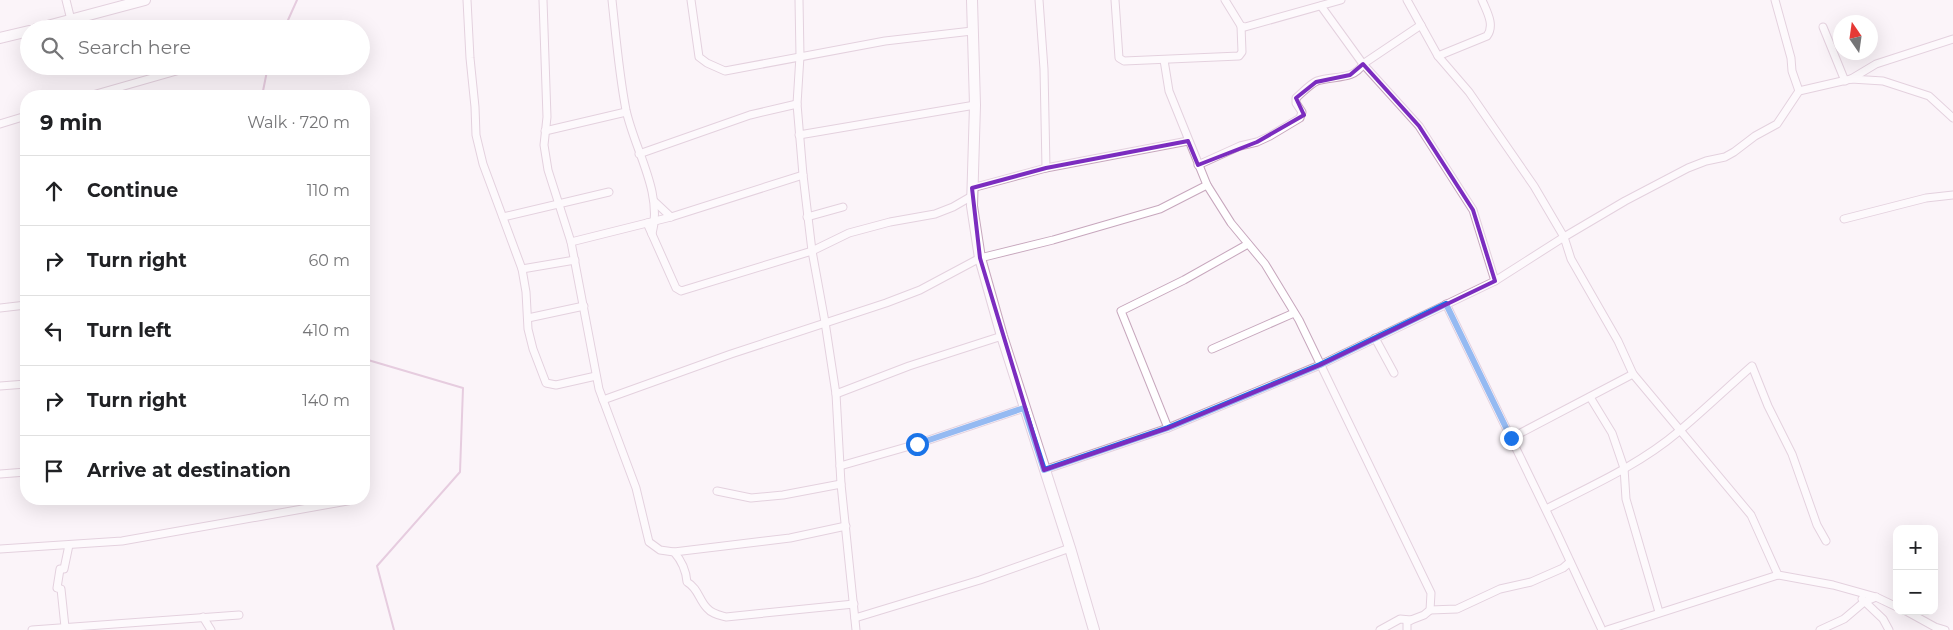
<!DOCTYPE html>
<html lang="en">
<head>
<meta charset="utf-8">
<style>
  :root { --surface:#fff; --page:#f2f2f2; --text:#202124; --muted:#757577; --line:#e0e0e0 }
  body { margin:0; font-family:Montserrat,sans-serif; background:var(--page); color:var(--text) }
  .controls { position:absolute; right:15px; bottom:15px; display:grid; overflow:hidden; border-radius:10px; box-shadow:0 5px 20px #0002 }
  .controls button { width:45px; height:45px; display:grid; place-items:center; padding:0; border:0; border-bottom:1px solid var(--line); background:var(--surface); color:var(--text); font:25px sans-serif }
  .compass { position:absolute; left:1833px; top:15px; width:45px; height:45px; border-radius:50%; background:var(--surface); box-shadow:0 5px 20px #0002; rotate:347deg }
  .stop { position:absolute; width:15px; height:15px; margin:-11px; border:4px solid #1a73e8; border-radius:50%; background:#fff }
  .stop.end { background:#1a73e8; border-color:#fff; box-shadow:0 1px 5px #0008 }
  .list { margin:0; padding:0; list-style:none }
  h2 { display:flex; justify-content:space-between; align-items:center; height:65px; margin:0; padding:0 20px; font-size:21px }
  h2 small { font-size:16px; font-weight:400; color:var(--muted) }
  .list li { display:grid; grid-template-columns:32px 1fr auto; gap:15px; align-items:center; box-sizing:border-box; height:70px; padding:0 20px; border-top:1px solid var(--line) }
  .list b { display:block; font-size:19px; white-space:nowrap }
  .list em { font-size:16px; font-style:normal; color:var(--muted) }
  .icon { flex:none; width:28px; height:28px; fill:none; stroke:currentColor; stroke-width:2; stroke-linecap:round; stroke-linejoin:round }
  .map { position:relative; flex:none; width:1953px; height:630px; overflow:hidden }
  .search { position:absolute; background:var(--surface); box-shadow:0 5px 20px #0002; left:20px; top:20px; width:350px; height:55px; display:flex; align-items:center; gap:12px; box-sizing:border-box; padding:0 18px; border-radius:28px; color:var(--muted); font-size:19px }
  .panel { position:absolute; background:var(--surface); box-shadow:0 5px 20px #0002; left:20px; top:90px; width:350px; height:415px; border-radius:20px }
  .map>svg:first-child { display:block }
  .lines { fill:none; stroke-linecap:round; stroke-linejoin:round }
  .stream { stroke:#cc9bbe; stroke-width:2 }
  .street-casing { stroke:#c7a7bd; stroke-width:9 }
  .secondary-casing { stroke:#c7a7bd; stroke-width:12 }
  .street { stroke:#fff; stroke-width:7 }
  .secondary { stroke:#fff; stroke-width:10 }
  .route { stroke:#1a73e8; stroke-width:6 }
  .marked { fill:none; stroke:#7b2cbf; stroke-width:4; stroke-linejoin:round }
</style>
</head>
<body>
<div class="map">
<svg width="1953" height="630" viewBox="0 0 1953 630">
  <rect width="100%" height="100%" fill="#fbf4f9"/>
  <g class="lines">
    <g class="stream">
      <path d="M284,29L297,0"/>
      <path d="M262,96L268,66"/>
      <path d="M364,355L368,360L463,388L460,472L377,566L394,630"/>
    </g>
    <g class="street-casing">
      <g id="street">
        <path d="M66,0L71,20"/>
        <path d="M467,0L470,58L475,107L476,135L483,164L522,269L526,292L528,329L533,349L546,383L556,385L596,376"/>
        <path d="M543,0L547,117L544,145L548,170L571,242L599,389L636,488L649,542L660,550L674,552C682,561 686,570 687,582C698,588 699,600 707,608C712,614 719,615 726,617L854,604"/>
        <path d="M612,0C616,37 619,74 626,110C635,151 663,192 652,234"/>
        <path d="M691,0L699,57L707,63L725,71L885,41L972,31"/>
        <path d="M799,0L800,56L797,104L803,175L812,251L825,322L836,394L841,484L856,630"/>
        <path d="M1039,0L1044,69L1046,168"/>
        <path d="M1115,0L1119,58L1124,61L1239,56L1242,52L1241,26L1225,0"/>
        <path d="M1407,0L1438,56L1469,92L1534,186L1564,237L1571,259L1618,341L1633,374L1751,515L1778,575L1833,585L1876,597L1897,607"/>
        <path d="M1775,0L1791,58L1792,71L1799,91"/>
        <path d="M1321,6L1363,64L1419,126L1473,210L1495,281"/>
        <path d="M1241,26L1245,27L1341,0"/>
        <path d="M1823,27L1845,81"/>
        <path d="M1438,56L1487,36C1495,25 1487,12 1482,0"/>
        <path d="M1164,60L1169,91L1207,185L1231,223L1265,264L1299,320L1431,593L1430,610L1424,615L1411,620L1400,619L1380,630"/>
        <path d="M1851,79L1876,64L1953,39"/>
        <path d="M89,96L194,66"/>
        <path d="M0,124L26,116"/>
        <path d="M545,131L626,112"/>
        <path d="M799,135L975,105"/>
        <path d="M639,154L750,115L797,104"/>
        <path d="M1198,165L1240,146L1257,142L1270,136L1300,118L1302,112L1296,103V98C1302,93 1310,84 1317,81C1334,75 1353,81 1363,64L1421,25"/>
        <path d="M972,188L1046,168L1188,141"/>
        <path d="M655,202L671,217"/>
        <path d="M503,217L609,192"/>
        <path d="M807,217L843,207"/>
        <path d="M1844,219L1926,198L1953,195"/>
        <path d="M647,223L676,288L681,291L812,251L849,233L890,222L935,214L953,207L972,196"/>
        <path d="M571,242L671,217L803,175"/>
        <path d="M522,269L575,260"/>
        <path d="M1446,304L1557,533L1602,630"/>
        <path d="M0,308L26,305"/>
        <path d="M528,318L584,306"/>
        <path d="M1375,338L1394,373"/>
        <path d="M1212,349L1294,313"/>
        <path d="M0,386L26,384"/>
        <path d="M836,394L909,366L1002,336"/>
        <path d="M1590,397L1612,433L1624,468L1626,499L1659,612"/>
        <path d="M603,400L731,354L886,303L920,290L980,258L1053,240L1160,209L1207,185"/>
        <path d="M1168,428L1121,311L1184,280L1248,244"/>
        <path d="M1511,438L1633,374"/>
        <path d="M840,466L917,444L1024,408"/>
        <path d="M1044,470L1168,428L1320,365L1495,281L1564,237L1625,201L1688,168L1706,161L1725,157L1734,152L1755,136L1777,124L1799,91L1851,79L1883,81L1929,96L1953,118"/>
        <path d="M0,474L26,472"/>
        <path d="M717,491L751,498L783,495L841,484"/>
        <path d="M1546,509C1591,486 1639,465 1678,432C1703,411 1727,388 1752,366L1768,406L1792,454L1817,525L1826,541"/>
        <path d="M0,549L122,541L353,500"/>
        <path d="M674,552L790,538L846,526"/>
        <path d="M1862,599L1883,619L1889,630"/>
        <path d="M1430,610L1457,609L1500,589L1531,582L1563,568L1570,562"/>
        <path d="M1906,611L1935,627L1945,630"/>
        <path d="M203,617L211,630"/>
        <path d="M855,618L980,580L1070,548"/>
        <path d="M65,627L61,589L57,588L60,569H64L69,545"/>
        <path d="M32,630L239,615"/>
        <path d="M1407,630V622L1411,620"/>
        <path d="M1607,630L1778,575"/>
        <path d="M1820,630L1844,619L1864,602L1876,597"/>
      </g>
    </g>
    <g class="secondary-casing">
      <g id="secondary">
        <path d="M972,0L975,105L972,206L980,258L1002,336L1070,548L1094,630"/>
        <path d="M36,29L145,0"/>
        <path d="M0,38L29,31"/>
      </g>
    </g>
    <use href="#street" class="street"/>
    <use href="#secondary" class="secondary"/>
  </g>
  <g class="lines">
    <path class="route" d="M917,444L1024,408L1044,470L1168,428L1320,365L1446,304L1511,438"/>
  </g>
  <path d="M0 0H1953V630H0ZM1363,64L1419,126L1473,210L1495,281L1320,365L1168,428L1044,470L980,258L972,188L1046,168L1188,141L1198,165L1257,142L1304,115L1296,98L1316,82L1350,75Z" fill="#fbf4f9" fill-opacity=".55" fill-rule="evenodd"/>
  <path class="marked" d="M1363,64L1419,126L1473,210L1495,281L1320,365L1168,428L1044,470L980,258L972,188L1046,168L1188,141L1198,165L1257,142L1304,115L1296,98L1316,82L1350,75Z"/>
</svg>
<div class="controls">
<button>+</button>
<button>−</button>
</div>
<svg class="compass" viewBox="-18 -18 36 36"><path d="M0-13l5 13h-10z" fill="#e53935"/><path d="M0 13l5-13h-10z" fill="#757577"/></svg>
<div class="stop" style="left:917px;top:444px"></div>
<div class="stop end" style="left:1511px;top:438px"></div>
<div class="search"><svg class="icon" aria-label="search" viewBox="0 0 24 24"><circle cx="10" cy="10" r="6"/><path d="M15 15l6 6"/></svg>Search here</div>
<section class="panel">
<h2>9 min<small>Walk · 720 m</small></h2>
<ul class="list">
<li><svg class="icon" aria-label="ahead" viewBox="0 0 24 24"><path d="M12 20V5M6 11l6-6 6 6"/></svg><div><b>Continue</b></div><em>110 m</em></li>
<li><svg class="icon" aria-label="right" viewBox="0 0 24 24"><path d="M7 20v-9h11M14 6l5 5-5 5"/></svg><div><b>Turn right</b></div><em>60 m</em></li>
<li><svg class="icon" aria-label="left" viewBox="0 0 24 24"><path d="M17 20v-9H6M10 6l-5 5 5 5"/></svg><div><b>Turn left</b></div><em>410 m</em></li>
<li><svg class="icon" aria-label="right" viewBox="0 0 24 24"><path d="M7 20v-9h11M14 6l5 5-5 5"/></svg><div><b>Turn right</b></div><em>140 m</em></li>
<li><svg class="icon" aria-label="arrive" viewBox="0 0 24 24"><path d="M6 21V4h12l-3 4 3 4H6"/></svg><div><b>Arrive at destination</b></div></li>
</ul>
</section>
</div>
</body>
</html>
